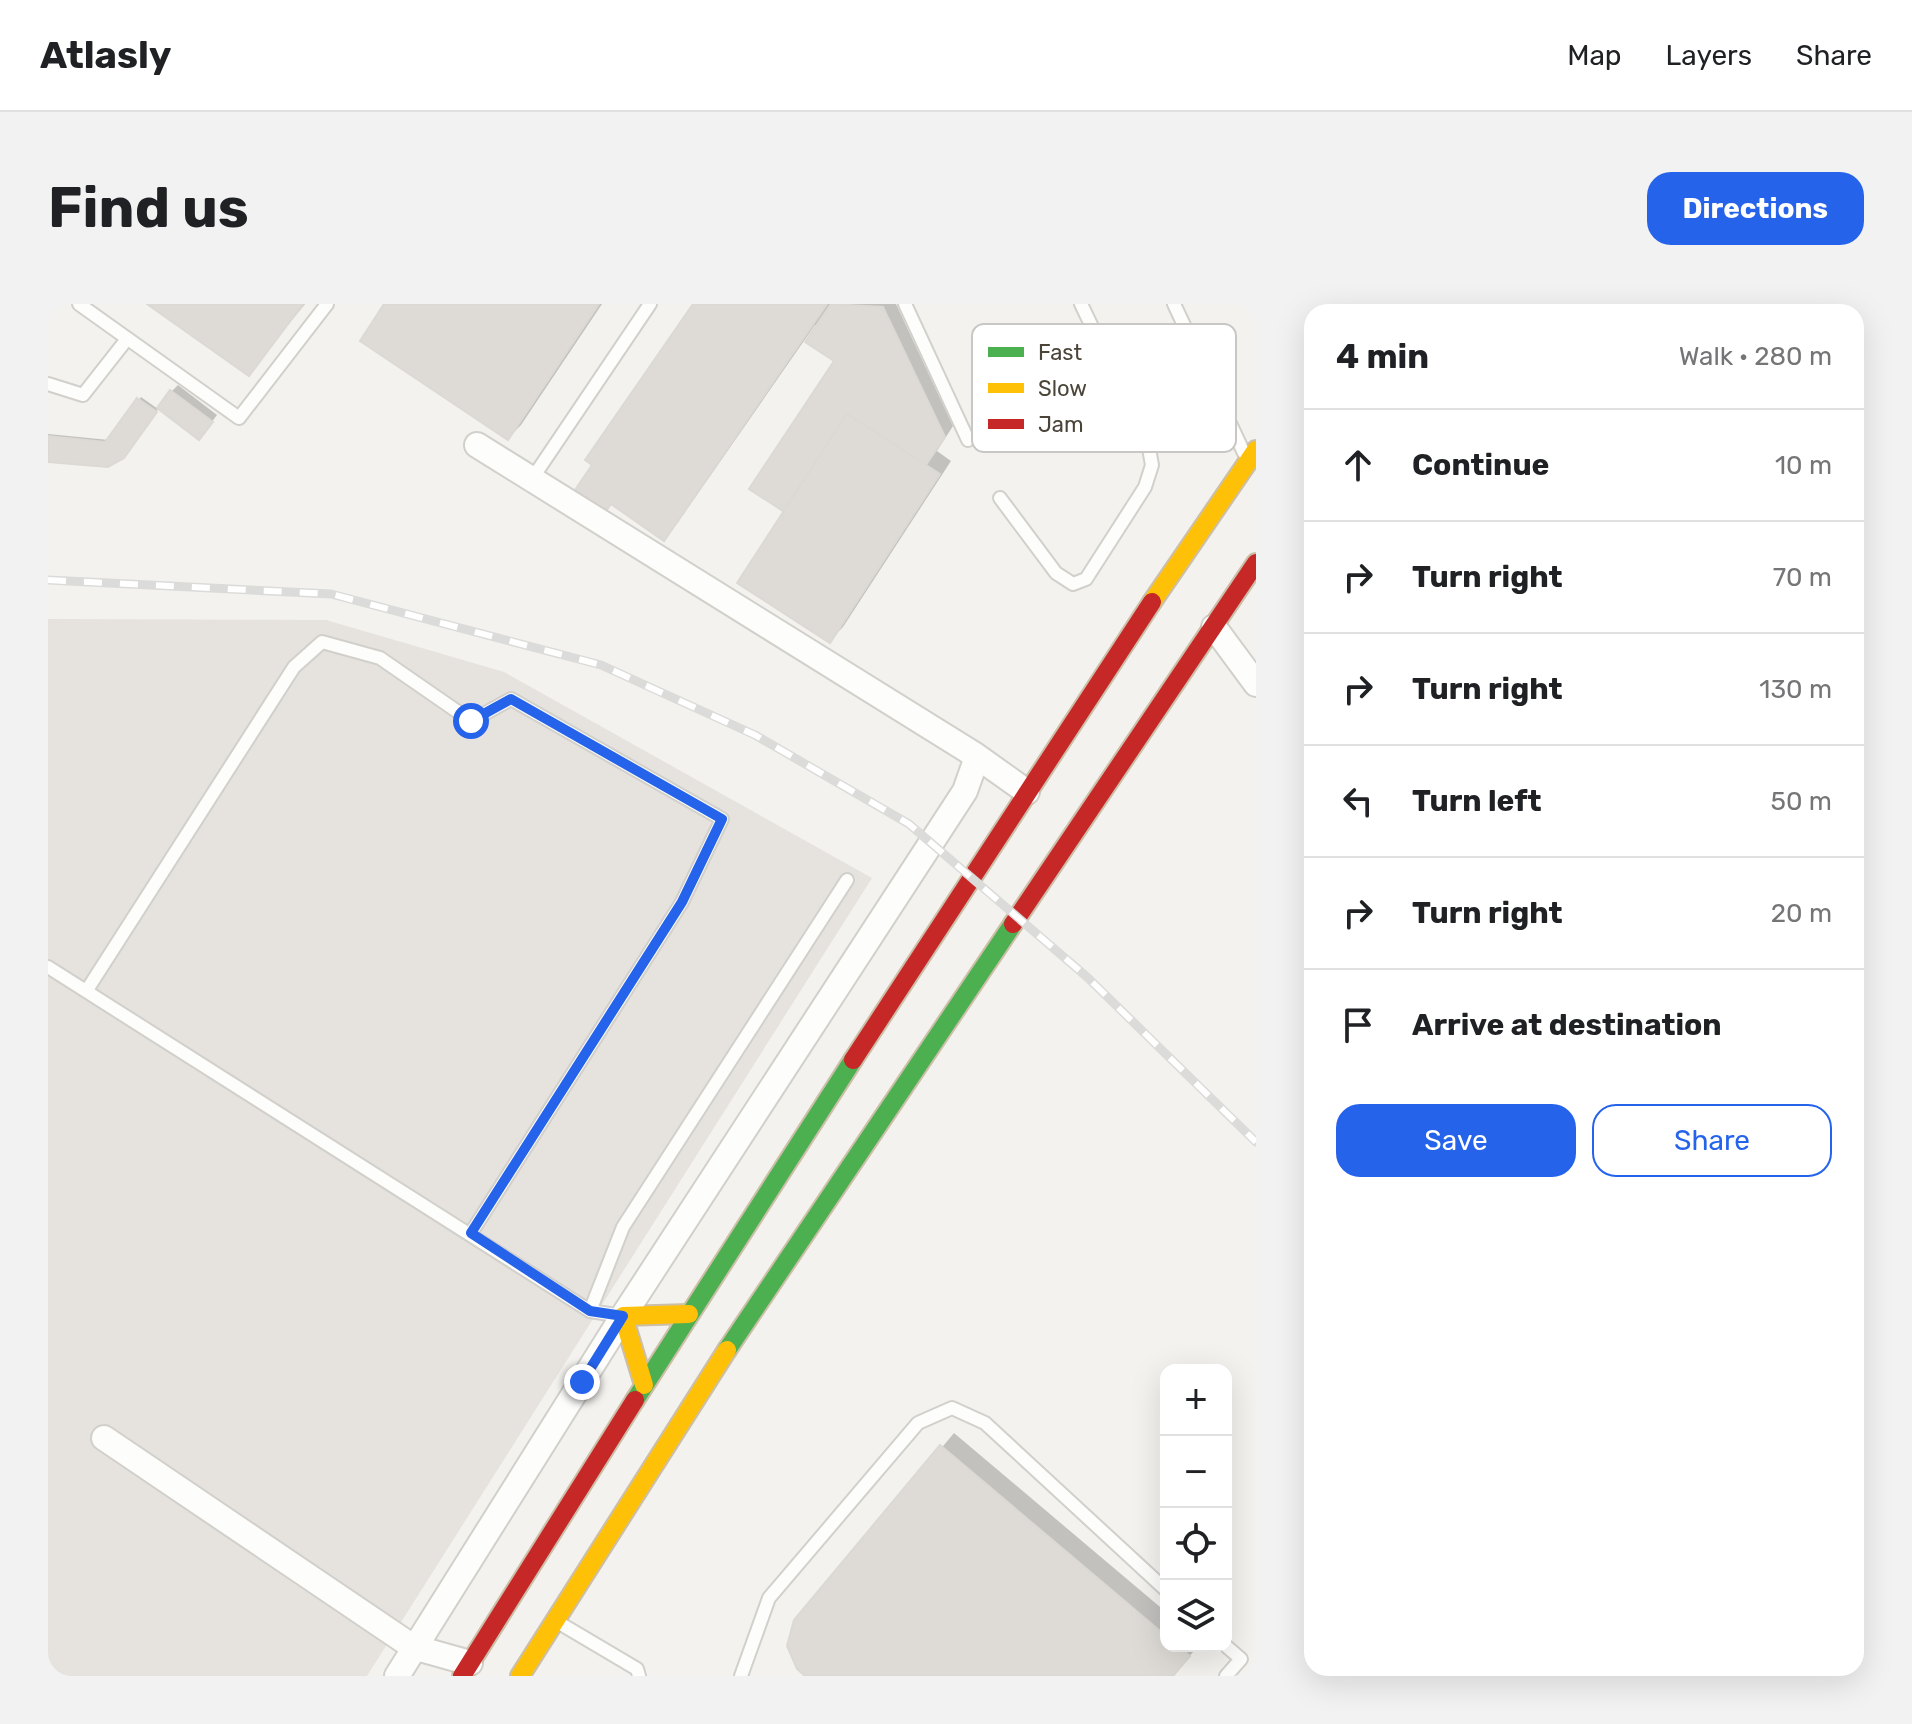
<!DOCTYPE html>
<html lang="en">
<head>
<meta charset="utf-8">
<style>
  :root { --surface:#fff; --page:#f2f2f2; --text:#202124; --muted:#757577; --line:#e0e0e0; --accent:#2563eb }
  body { margin:0; font-family:Rubik,sans-serif; background:var(--page); color:var(--text) }
  .controls { position:absolute; right:24px; bottom:24px; display:grid; overflow:hidden; border-radius:16px; box-shadow:0 8px 32px #0002 }
  .controls button { width:72px; height:72px; display:grid; place-items:center; padding:0; border:0; border-bottom:2px solid var(--line); background:var(--surface); color:var(--text); font:40px sans-serif }
  .stop { position:absolute; width:24px; height:24px; margin:-18px; border:6px solid #2563eb; border-radius:50%; background:#fff }
  .stop.end { background:#2563eb; border-color:#fff; box-shadow:0 2px 8px #0008 }
  .list { margin:0; padding:0; list-style:none }
  h2 { display:flex; justify-content:space-between; align-items:center; height:104px; margin:0; padding:0 32px; font-size:34px }
  h2 small { font-size:26px; font-weight:400; color:var(--muted) }
  .list li { display:grid; grid-template-columns:52px 1fr auto; gap:24px; align-items:center; box-sizing:border-box; height:112px; padding:0 32px; border-top:2px solid var(--line) }
  .list b { display:block; font-size:30px; white-space:nowrap }
  .list em { font-size:26px; font-style:normal; color:var(--muted) }
  .actions { display:flex; gap:16px; padding:24px 32px }
  .actions a { flex:1; padding:18px 0; border:2px solid var(--accent); border-radius:24px; text-align:center; font-size:28px; color:var(--accent) }
  .actions .main { background:var(--accent); color:#fff }
  .icon { flex:none; width:44px; height:44px; fill:none; stroke:currentColor; stroke-width:2; stroke-linecap:round; stroke-linejoin:round }
  .map { position:relative; flex:none; width:1208px; height:1372px; overflow:hidden; border-radius:24px }
  header { display:flex; align-items:center; gap:48px; box-sizing:border-box; height:112px; padding:0 40px; background:var(--surface); border-bottom:2px solid var(--line) }
  header strong { font-size:38px }
  nav { display:flex; gap:44px; margin-inline-start:auto; font-size:28px }
  .intro { display:flex; align-items:center; justify-content:space-between; box-sizing:border-box; height:192px; padding:0 48px }
  h1 { margin:0; font-size:56px }
  .button { padding:20px 36px; border-radius:24px; background:var(--accent); color:#fff; font-size:28px; font-weight:700 }
  main { display:flex; gap:48px; padding:0 48px }
  aside { flex:1; background:var(--surface); border-radius:24px; box-shadow:0 8px 32px #0002 }
  .map>svg:first-child { display:block }
  .industrial { fill:#e6e2de }
  .shadow { fill:#0003 }
  .building { fill:#dedbd6; stroke:#dcd9d4; stroke-width:2 }
  .lines { fill:none; stroke-linecap:round; stroke-linejoin:round }
  .lane-casing { stroke:#d2d0cb; stroke-width:16 }
  .street-casing { stroke:#d2d0cb; stroke-width:28 }
  .fast-casing { stroke:#ccbfa9; stroke-width:22 }
  .slow-casing { stroke:#ccbfa9; stroke-width:22 }
  .jam-casing { stroke:#ccbfa9; stroke-width:22 }
  .lane { stroke:#fdfdfc; stroke-width:12 }
  .street { stroke:#fdfdfc; stroke-width:24 }
  .fast { stroke:#4caf50; stroke-width:18 }
  .slow { stroke:#ffc107; stroke-width:18 }
  .jam { stroke:#c62828; stroke-width:18 }
  .rail-casing { stroke:#dbdbda; stroke-width:9 }
  .rail { stroke:#fff; stroke-width:6; stroke-dasharray:18; stroke-linecap:butt }
  .route { stroke:#2563eb; stroke-width:10 }
  .key { fill:#fff; stroke:#c9c7c4; stroke-width:2 }
  .key-label { font-size:22px; fill:#4b4439 }
</style>
</head>
<body>
<header>
<strong>Atlasly</strong>
<nav><a>Map</a><a>Layers</a><a>Share</a></nav>
</header>
<div class="intro"><h1>Find us</h1><a class="button">Directions</a></div>
<main>
<div class="map">
<svg width="1208" height="1372" viewBox="0 0 1208 1372">
  <rect width="100%" height="100%" fill="#f4f2ee"/>
  <path class="industrial" d="M0,315L278,316L456,368L824,574L319,1372H0Z"/>
  <g class="shadow">
    <path d="M103,0H257L201,69Z"/>
    <path d="M339,0H554L473,121L460,134Z"/>
    <path d="M647,0H848L905,122L889,147L903,157L795,323L782,336L742,198L735,205L788,57L767,21L628,221L615,234Z"/>
    <path d="M130,81L169,111L157,127L124,87Z"/>
    <path d="M93,93L110,105L78,149L0,156V130L61,136Z"/>
    <path d="M906,1129L1118,1308V1342H1150L1125,1372H761L748,1317Z"/>
  </g>
  <g class="building">
    <path d="M99,0H255L201,72Z"/>
    <path d="M336,0H551L460,136L312,37Z"/>
    <path d="M645,0H779L616,237L563,200L558,207L527,186L544,161L537,156Z"/>
    <path d="M783,0L835,3L897,133L878,161L799,110L735,207L701,185L786,57L757,38Z"/>
    <path d="M122,86L165,118L151,136L109,104Z"/>
    <path d="M89,94L109,108L76,154L60,163L0,158V132L57,138Z"/>
    <path d="M799,110L892,170L782,339L689,279Z"/>
    <path d="M892,1141L1118,1332V1342H1130L1142,1352L1125,1372H757L749,1365L739,1342L746,1316Z"/>
  </g>
  <g class="lines">
    <g class="lane-casing">
      <g id="lane">
        <path d="M31,0L191,114L279,0"/>
        <path d="M857,0L920,136"/>
        <path d="M1126,0L1196,149"/>
        <path d="M0,80L35,91L79,35"/>
        <path d="M484,175L602,0"/>
        <path d="M952,194L1008,269L1025,280L1038,275L1097,183L1104,161L1100,139L1033,0"/>
        <path d="M0,663L542,1007"/>
        <path d="M39,686L246,363L274,338L332,354L423,417L463,395L674,515L634,598L423,929"/>
        <path d="M568,1011L542,1007L575,923L799,576"/>
        <path d="M513,1320L589,1365L591,1372"/>
        <path d="M1178,1342L1193,1355L1178,1372"/>
        <path d="M693,1372L721,1294L870,1119L904,1104L937,1119L1118,1286"/>
      </g>
    </g>
    <g class="street-casing">
      <g id="street">
        <path d="M429,141L927,451L979,488"/>
        <path d="M1166,323L1208,380"/>
        <path d="M56,1134L365,1343L422,1359"/>
        <path d="M349,1372L575,1012L917,487L929,453"/>
      </g>
    </g>
    <g class="fast-casing">
      <g id="fast">
        <path d="M679,1046L965,620"/>
        <path d="M587,1096L805,756"/>
      </g>
    </g>
    <g class="slow-casing">
      <g id="slow">
        <path d="M1104,298L1208,146"/>
        <path d="M596,1081L575,1012L641,1010"/>
        <path d="M472,1372L679,1046"/>
      </g>
    </g>
    <g class="jam-casing">
      <g id="jam">
        <path d="M965,620L1208,259"/>
        <path d="M805,756L1104,298"/>
        <path d="M414,1372L587,1096"/>
      </g>
    </g>
    <use href="#lane" class="lane"/>
    <use href="#street" class="street"/>
    <use href="#fast" class="fast"/>
    <use href="#slow" class="slow"/>
    <use href="#jam" class="jam"/>
    <g class="rail-casing">
      <path id="rail" d="M0,276L283,290L553,361L707,431L861,520L1039,673L1208,838"/>
    </g>
    <use href="#rail" class="rail"/>
  </g>
  <g class="lines">
    <path class="route" d="M423,417L463,395L674,515L634,598L423,929L542,1007L575,1012L534,1078"/>
  </g>
  <rect x="924" y="20" width="264" height="128" rx="12" class="key"/>
  <rect x="940" y="43" width="36" height="10" fill="#4caf50"/>
  <rect x="940" y="79" width="36" height="10" fill="#ffc107"/>
  <rect x="940" y="115" width="36" height="10" fill="#c62828"/>
  <g class="key-label">
    <text x="990" y="56">Fast</text>
    <text x="990" y="92">Slow</text>
    <text x="990" y="128">Jam</text>
  </g>
</svg>
<div class="controls">
<button>+</button>
<button>−</button>
<button><svg class="icon" aria-label="locate" viewBox="0 0 24 24"><circle cx="12" cy="12" r="6"/><path d="M12 2v4M12 18v4M2 12h4M18 12h4"/></svg></button>
<button><svg class="icon" aria-label="layers" viewBox="0 0 24 24"><path d="M12 4l9 5-9 5-9-5zM3 14l9 5 9-5"/></svg></button>
</div>
<div class="stop" style="left:423px;top:417px"></div>
<div class="stop end" style="left:534px;top:1078px"></div>
</div>
<aside>
<h2>4 min<small>Walk · 280 m</small></h2>
<ul class="list">
<li><svg class="icon" aria-label="ahead" viewBox="0 0 24 24"><path d="M12 20V5M6 11l6-6 6 6"/></svg><div><b>Continue</b></div><em>10 m</em></li>
<li><svg class="icon" aria-label="right" viewBox="0 0 24 24"><path d="M7 20v-9h11M14 6l5 5-5 5"/></svg><div><b>Turn right</b></div><em>70 m</em></li>
<li><svg class="icon" aria-label="right" viewBox="0 0 24 24"><path d="M7 20v-9h11M14 6l5 5-5 5"/></svg><div><b>Turn right</b></div><em>130 m</em></li>
<li><svg class="icon" aria-label="left" viewBox="0 0 24 24"><path d="M17 20v-9H6M10 6l-5 5 5 5"/></svg><div><b>Turn left</b></div><em>50 m</em></li>
<li><svg class="icon" aria-label="right" viewBox="0 0 24 24"><path d="M7 20v-9h11M14 6l5 5-5 5"/></svg><div><b>Turn right</b></div><em>20 m</em></li>
<li><svg class="icon" aria-label="arrive" viewBox="0 0 24 24"><path d="M6 21V4h12l-3 4 3 4H6"/></svg><div><b>Arrive at destination</b></div></li>
</ul>
<div class="actions"><a class="main">Save</a><a>Share</a></div>
</aside>
</main>
</body>
</html>
